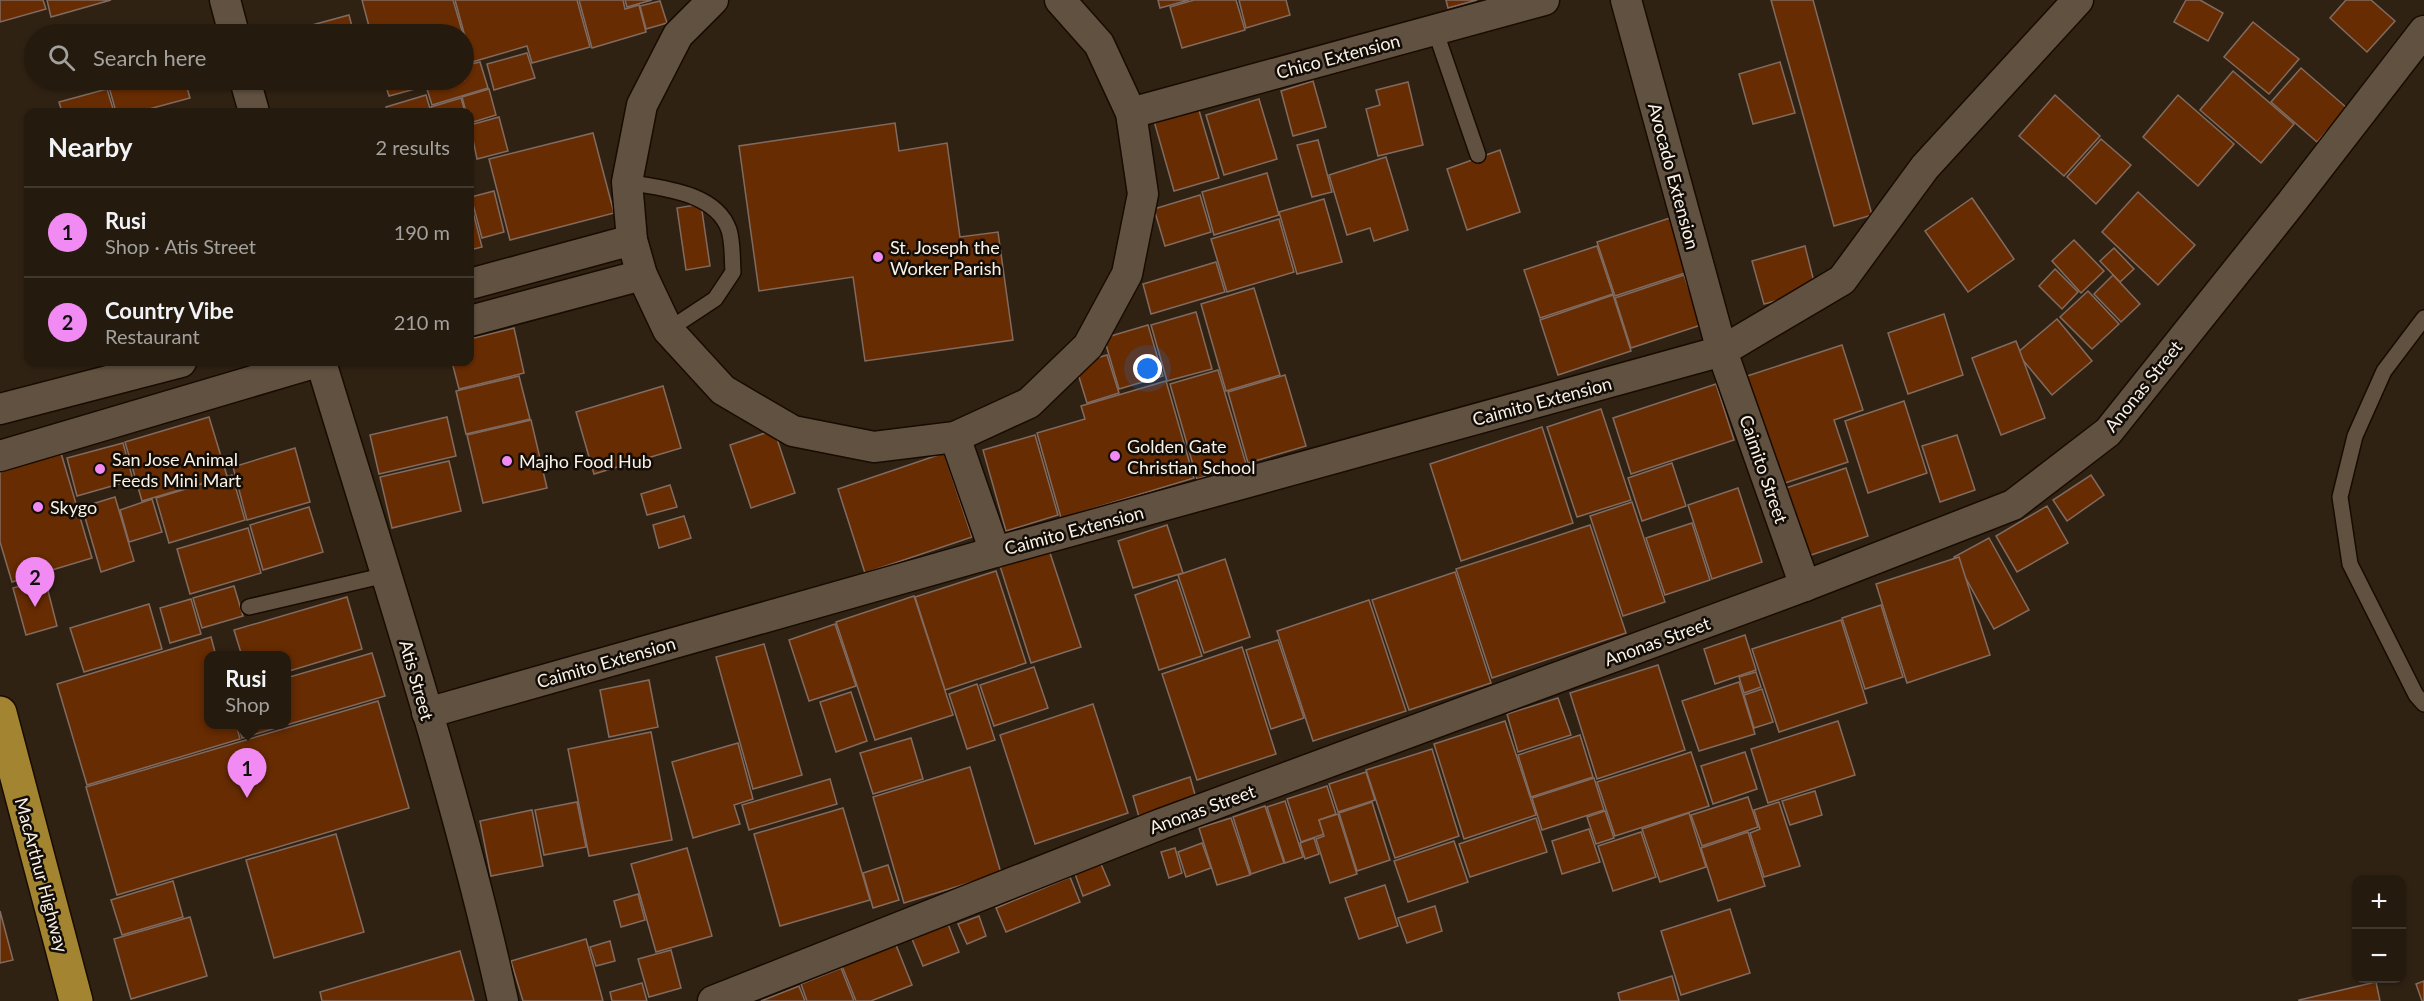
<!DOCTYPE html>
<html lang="en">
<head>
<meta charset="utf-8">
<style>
  :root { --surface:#241a0e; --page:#30271c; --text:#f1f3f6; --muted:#a3a19e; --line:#41382e; --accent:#f28af3 }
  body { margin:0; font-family:Lato,sans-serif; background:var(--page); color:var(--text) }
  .controls { position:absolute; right:18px; bottom:18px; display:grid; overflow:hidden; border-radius:12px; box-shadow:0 2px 4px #0004 }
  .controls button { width:54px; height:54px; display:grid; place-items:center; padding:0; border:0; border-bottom:2px solid var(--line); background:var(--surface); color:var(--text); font:30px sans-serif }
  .you { position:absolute; left:1148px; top:369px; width:21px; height:21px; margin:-15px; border:4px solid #fff; border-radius:50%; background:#1a73e8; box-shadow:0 0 0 9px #1a73e833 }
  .badge { display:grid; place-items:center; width:39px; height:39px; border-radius:50%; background:var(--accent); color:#111; font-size:20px; font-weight:700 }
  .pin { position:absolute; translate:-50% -50px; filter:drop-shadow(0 2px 3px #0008) }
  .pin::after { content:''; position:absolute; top:32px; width:21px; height:18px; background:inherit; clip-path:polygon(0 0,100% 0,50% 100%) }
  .popup { position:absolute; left:204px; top:651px; width:87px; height:78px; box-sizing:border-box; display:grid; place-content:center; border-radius:12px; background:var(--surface); filter:drop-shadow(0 2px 4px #0005); font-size:20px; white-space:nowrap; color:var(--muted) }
  .popup b { font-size:22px; color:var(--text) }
  .popup::after { content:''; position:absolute; left:50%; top:100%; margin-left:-12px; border:12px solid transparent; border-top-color:var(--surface) }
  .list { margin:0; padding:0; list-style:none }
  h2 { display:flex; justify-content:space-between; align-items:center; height:78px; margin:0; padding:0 24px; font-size:26px }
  h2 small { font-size:20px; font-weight:400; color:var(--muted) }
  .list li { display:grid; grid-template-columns:39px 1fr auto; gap:18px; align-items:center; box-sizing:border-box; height:90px; padding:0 24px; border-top:2px solid var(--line) }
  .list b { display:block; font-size:22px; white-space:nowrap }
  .list p { margin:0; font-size:20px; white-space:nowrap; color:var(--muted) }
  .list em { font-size:20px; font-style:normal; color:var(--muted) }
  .icon { flex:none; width:33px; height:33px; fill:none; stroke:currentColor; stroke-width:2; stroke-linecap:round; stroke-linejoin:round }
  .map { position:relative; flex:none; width:2424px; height:1001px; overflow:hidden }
  .search { position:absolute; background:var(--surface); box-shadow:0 2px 4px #0004; left:24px; top:24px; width:450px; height:66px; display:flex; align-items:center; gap:15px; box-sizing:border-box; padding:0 21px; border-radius:33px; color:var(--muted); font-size:22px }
  .panel { position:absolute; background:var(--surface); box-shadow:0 2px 4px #0004; left:24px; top:108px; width:450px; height:258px; border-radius:12px }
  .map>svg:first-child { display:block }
  .building { fill:#682c02; stroke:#816b60; stroke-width:1.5 }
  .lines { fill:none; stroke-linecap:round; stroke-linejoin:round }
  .lane-casing { stroke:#180b01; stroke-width:18 }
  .street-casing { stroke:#180b01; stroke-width:33 }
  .highway-casing { stroke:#180b01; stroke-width:36 }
  .lane { stroke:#615141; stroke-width:15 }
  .street { stroke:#615141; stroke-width:30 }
  .highway { stroke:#a28431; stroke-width:33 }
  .poi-dot { fill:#f28af3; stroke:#130d07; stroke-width:2 }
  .labels { text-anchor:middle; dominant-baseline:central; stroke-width:5; stroke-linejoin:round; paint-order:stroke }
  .street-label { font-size:18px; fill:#faf1e7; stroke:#130d07 }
  .poi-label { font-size:18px; fill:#faf1e7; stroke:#130d07; text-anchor:start }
</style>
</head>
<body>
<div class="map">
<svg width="2424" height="1001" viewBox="0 0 2424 1001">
  <rect width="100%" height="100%" fill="#302213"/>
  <g class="building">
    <path d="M0,0H43L46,9L0,22Z"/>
    <path d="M47,0H111L51,17Z"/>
    <path d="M362,0H453L463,34H371Z"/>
    <path d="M455,0H577L590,47L532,63L527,46L472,62Z"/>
    <path d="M579,0H623L625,9L639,5L646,32L592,48Z"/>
    <path d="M625,0H652L627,7Z"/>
    <path d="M1158,0H1189L1160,8Z"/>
    <path d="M1194,0H1236L1245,30L1182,48L1170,7Z"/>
    <path d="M1239,0H1286L1290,15L1246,28Z"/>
    <path d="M1446,0H1477L1448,8Z"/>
    <path d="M1771,0H1813L1872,215L1834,226Z"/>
    <path d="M2186,0H2200L2223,13L2208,41L2174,22Z"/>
    <path d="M2346,0H2371L2395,21L2367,52L2330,18Z"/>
    <path d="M660,1L667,23L646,29L640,6Z"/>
    <path d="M349,15L354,34H279Z"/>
    <path d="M2253,22L2299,59L2269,94L2224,57Z"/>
    <path d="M464,38L471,64L480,62L488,88L432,105L426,86L389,96L384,80H464Z"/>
    <path d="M527,53L535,78L494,90L487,64Z"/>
    <path d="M1780,62L1795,113L1753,124L1739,74Z"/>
    <path d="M2301,68L2347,108L2317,142L2271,102Z"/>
    <path d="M2233,71L2294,124L2261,163L2200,110Z"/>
    <path d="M107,80H185L190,98L138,112H116Z"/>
    <path d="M273,80H308L275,89Z"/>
    <path d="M1313,81L1326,127L1293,136L1281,91Z"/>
    <path d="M1408,82L1423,145L1378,156L1366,109L1380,105L1376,90Z"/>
    <path d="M107,89L114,112H62L59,102Z"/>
    <path d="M489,89L496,115L470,123V112H466L462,97Z"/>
    <path d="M426,95L431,112H388L386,107Z"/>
    <path d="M2055,95L2100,136L2064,176L2019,136Z"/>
    <path d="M2178,95L2234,144L2198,186L2143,137Z"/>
    <path d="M461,98L465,112H433L431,107Z"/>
    <path d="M1259,99L1277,159L1224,175L1206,115Z"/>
    <path d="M1198,107L1219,178L1174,191L1154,121Z"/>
    <path d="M499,117L508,151L477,159L470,125Z"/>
    <path d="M895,123L899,151L947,143L960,237L998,232L1013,340L865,361L853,277L759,291L739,146Z"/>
    <path d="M593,133L614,213L510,240L489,159Z"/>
    <path d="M2101,139L2131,165L2096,204L2067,177Z"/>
    <path d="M1318,140L1332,192L1312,197L1297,145Z"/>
    <path d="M1500,150L1520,212L1467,230L1447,169Z"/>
    <path d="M1386,157L1408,230L1374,241L1370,228L1347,235L1329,175Z"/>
    <path d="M1267,173L1279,215L1214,235L1202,192Z"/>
    <path d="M494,191L504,232L482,238L471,197Z"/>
    <path d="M2138,192L2195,245L2158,285L2102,232Z"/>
    <path d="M1200,195L1211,232L1165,246L1154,209Z"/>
    <path d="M1972,198L2014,259L1968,292L1925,231Z"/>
    <path d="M1324,199L1342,262L1297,274L1279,212Z"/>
    <path d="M471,204L482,247L470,250V205Z"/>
    <path d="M701,204L710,266L686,270L677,208Z"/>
    <path d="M1670,218L1688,272L1615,296L1597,242Z"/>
    <path d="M1279,219L1294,272L1227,292L1211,239Z"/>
    <path d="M2074,240L2104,271L2081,293L2052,261Z"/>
    <path d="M1597,246L1613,294L1540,318L1524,270Z"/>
    <path d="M1805,246L1816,290L1764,304L1752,261Z"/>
    <path d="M2114,248L2134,269L2120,282L2100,261Z"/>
    <path d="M1216,262L1225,292L1151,314L1143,284Z"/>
    <path d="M2055,269L2078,292L2062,309L2039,286Z"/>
    <path d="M1684,275L1701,325L1631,348L1615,298Z"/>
    <path d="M2113,275L2140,304L2121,322L2094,294Z"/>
    <path d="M1254,288L1280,375L1226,391L1201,304Z"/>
    <path d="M2088,291L2119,324L2092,349L2060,317Z"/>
    <path d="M1613,295L1631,351L1558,375L1540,320Z"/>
    <path d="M1196,312L1212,369L1167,381L1151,325Z"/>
    <path d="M1944,314L1963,375L1908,394L1888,333Z"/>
    <path d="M2057,319L2092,361L2052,395L2017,353Z"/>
    <path d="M1148,325L1163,376L1119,389L1104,338Z"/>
    <path d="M514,328L524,373L459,389L452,362H470V339Z"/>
    <path d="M2016,341L2045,418L2001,435L1972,358Z"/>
    <path d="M1842,345L1863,410L1834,420L1848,462L1779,485L1744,377Z"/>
    <path d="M1107,355L1119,393L1087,403L1075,364Z"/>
    <path d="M1218,370L1246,464L1197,479L1170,384Z"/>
    <path d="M1285,375L1306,446L1248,463L1228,392Z"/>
    <path d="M519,376L530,419L466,434L456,391Z"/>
    <path d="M1166,381L1194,478L1061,518L1037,433L1085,419L1081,406Z"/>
    <path d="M1716,384L1734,440L1631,474L1613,418Z"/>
    <path d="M663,386L681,448L594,474L576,412Z"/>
    <path d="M1904,401L1927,473L1868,493L1845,421Z"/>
    <path d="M1601,409L1631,500L1577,517L1547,427Z"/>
    <path d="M209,417L227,476L142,501L125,442Z"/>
    <path d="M447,417L456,456L379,474L370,435Z"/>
    <path d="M531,420L547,488L483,503L467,435Z"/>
    <path d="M1542,427L1573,523L1461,561L1430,464Z"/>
    <path d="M774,430L795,493L751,508L730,445Z"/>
    <path d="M1035,435L1058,515L1006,531L983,450Z"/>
    <path d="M1957,435L1975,490L1940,502L1922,446Z"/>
    <path d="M123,443L133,480L77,496L67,458Z"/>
    <path d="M295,448L310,502L247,520L233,467Z"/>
    <path d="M61,453L92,558L12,582L0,542V472Z"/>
    <path d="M944,453L972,537L865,573L838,489Z"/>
    <path d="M449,461L461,511L392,528L380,477Z"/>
    <path d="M1672,463L1686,506L1642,521L1628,478Z"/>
    <path d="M1846,468L1868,536L1805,557L1783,489Z"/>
    <path d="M232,475L245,520L169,543L156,498Z"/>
    <path d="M2091,475L2104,495L2067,521L2053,500Z"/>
    <path d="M670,485L677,507L647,515L641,494Z"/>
    <path d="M1738,488L1762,562L1712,579L1688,505Z"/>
    <path d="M115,497L134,561L101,572L82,507Z"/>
    <path d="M152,499L162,532L129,542L120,510Z"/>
    <path d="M1632,502L1665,602L1623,616L1590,516Z"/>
    <path d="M2047,506L2068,543L2017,572L1996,536Z"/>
    <path d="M309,507L323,552L263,570L250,525Z"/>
    <path d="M684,516L691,538L659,548L653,525Z"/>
    <path d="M1692,523L1710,580L1665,595L1646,538Z"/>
    <path d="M1167,525L1183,573L1133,588L1118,541Z"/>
    <path d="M1590,525L1626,633L1492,678L1456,569Z"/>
    <path d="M248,528L261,573L190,594L177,549Z"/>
    <path d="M1989,538L2029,610L1994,629L1954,557Z"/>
    <path d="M1049,550L1081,647L1031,663L1000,566Z"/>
    <path d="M1959,557L1990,655L1907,683L1876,584Z"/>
    <path d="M1225,559L1250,637L1204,653L1178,575Z"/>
    <path d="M996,571L1026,663L945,690L915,597Z"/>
    <path d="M1455,572L1491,683L1409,710L1372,600Z"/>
    <path d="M45,579L57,626L26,635L13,588Z"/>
    <path d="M1177,580L1202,656L1159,670L1135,595Z"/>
    <path d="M234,586L243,616L202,628L193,598Z"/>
    <path d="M914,596L953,715L875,740L836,622Z"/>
    <path d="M347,597L362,649L286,672V656H242L234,630Z"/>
    <path d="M191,599L201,634L170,643L160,608Z"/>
    <path d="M1369,600L1406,711L1313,741L1277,631Z"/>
    <path d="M149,604L162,649L84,672L70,628Z"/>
    <path d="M1881,605L1903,677L1865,689L1842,618Z"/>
    <path d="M1841,620L1867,703L1779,732L1752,649Z"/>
    <path d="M835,624L856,686L809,701L789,640Z"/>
    <path d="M1745,635L1756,670L1715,684L1704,649Z"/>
    <path d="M211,637L216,656H208V724H236L240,739L87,785L57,684Z"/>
    <path d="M1278,640L1304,718L1271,729L1246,650Z"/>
    <path d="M764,644L802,775L753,789L716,657Z"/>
    <path d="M1242,647L1276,754L1197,780L1162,674Z"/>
    <path d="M372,653L385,696L242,738L238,724H286V678Z"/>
    <path d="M1658,665L1685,750L1597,779L1570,693Z"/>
    <path d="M1034,667L1048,708L994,726L980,685Z"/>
    <path d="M1756,672L1761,687L1744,693L1739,677Z"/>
    <path d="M649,680L658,727L609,737L600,690Z"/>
    <path d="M1739,682L1755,734L1699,751L1682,701Z"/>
    <path d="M977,684L995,740L967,749L949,694Z"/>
    <path d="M1762,689L1773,722L1754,728L1744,695Z"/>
    <path d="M851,692L867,741L836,752L820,702Z"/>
    <path d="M1558,698L1571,735L1518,752L1507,714Z"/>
    <path d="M378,701L409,808L117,895L86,787Z"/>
    <path d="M1093,704L1128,813L1035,844L1000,735Z"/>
    <path d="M1505,721L1536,815L1464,839L1434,744Z"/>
    <path d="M1838,721L1855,775L1768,803L1751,749Z"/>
    <path d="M651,732L672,840L589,856L568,749Z"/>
    <path d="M1580,735L1593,777L1531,797L1518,755Z"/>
    <path d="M911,738L923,779L873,794L860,753Z"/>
    <path d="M738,743L753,799L734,805L740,824L693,838L672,762Z"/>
    <path d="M1432,749L1459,836L1395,858L1366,770Z"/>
    <path d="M1691,752L1709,806L1615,836L1597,782Z"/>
    <path d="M1745,752L1757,789L1713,804L1701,766Z"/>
    <path d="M970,767L1001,873L904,903L873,797Z"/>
    <path d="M1366,772L1375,800L1338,812L1329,784Z"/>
    <path d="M1190,777L1196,798L1139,817L1133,796Z"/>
    <path d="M1594,778L1604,810L1542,830L1532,798Z"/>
    <path d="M830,779L837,804L749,830L742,805Z"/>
    <path d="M1327,786L1336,814L1319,820L1324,834L1301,842L1287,799Z"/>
    <path d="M1815,791L1822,815L1790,825L1782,801Z"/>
    <path d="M1748,797L1758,827L1702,846L1691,815Z"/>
    <path d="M1285,801L1303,857L1285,863L1267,807Z"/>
    <path d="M577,802L586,847L544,855L535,810Z"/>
    <path d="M1372,802L1390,860L1357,871L1339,813Z"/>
    <path d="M1779,802L1800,866L1764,877L1750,833L1760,829L1754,810Z"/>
    <path d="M1265,806L1284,863L1251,874L1233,817Z"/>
    <path d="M843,808L870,900L780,926L754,834Z"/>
    <path d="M532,810L543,866L491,876L480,821Z"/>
    <path d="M1605,811L1614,838L1596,844L1587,817Z"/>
    <path d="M1689,813L1706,867L1660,882L1642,829Z"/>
    <path d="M1338,814L1357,874L1330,883L1316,839L1324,836L1319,820Z"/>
    <path d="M1231,818L1250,875L1217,885L1199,828Z"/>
    <path d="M1536,818L1547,852L1470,877L1459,844Z"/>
    <path d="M1589,829L1600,862L1562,874L1552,841Z"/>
    <path d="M1641,832L1656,877L1613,891L1598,846Z"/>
    <path d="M1748,832L1765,886L1718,901L1701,848Z"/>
    <path d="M336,834L364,932L274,958L246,860Z"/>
    <path d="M1314,838L1319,854L1305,859L1300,843Z"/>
    <path d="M1454,841L1468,882L1408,902L1394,861Z"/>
    <path d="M1202,843L1211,868L1186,877L1178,852Z"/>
    <path d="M687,848L712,936L656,952L631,864Z"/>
    <path d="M1175,848L1182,873L1169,878L1161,852Z"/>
    <path d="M1101,864L1110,885L1083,896L1075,874Z"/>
    <path d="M888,865L899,900L873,908L863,873Z"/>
    <path d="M1070,877L1080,902L1006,932L996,908Z"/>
    <path d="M173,881L183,917L122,935L111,900Z"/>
    <path d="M1385,885L1398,926L1359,939L1345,898Z"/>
    <path d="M638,894L645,920L621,927L614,901Z"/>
    <path d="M1435,906L1442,931L1407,943L1398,918Z"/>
    <path d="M1730,909L1750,973L1681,995L1661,931Z"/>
    <path d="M0,911L13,960L0,963Z"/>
    <path d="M979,916L986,936L967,944L958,924Z"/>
    <path d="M190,917L207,976L131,999L114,939Z"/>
    <path d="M948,924L959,952L923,966L912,939Z"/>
    <path d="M586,939L603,1001H523L511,961Z"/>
    <path d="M610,941L615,961L596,966L590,947Z"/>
    <path d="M896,945L912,985L871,1001H856L842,966Z"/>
    <path d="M671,950L681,988L649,997L638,959Z"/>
    <path d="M460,951L474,1001H322L320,992Z"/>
    <path d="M841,968L854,1001H807L801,984Z"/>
    <path d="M1672,976L1679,1001H1620L1618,993Z"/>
    <path d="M2424,981V1001H2422L2416,984Z"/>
    <path d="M2376,982L2380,1001H2299V1000Z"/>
    <path d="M642,983L647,1001H612L610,992Z"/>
    <path d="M799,986L805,1001H761Z"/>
  </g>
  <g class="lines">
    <g class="lane-casing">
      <g id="lane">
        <path d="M1435,30L1478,155"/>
        <path d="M627,182C661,188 716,192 729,230C733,243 732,259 733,272L715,299L668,330"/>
        <path d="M2424,318L2384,371L2355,436L2340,497L2350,564L2416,695L2424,704"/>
        <path d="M249,607L386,575"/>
      </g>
    </g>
    <g class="street-casing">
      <g id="street">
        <path d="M225,0L234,34"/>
        <path d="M713,0L678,35L642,105L627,182L632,240L642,275L668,330L723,390L793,431L874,447L955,437L1029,403L1088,346L1127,274L1143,194L1131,113L1099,44L1060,0"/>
        <path d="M1626,0L1722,351L1805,586"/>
        <path d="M245,80L254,112"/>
        <path d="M1131,113L1544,0"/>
        <path d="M470,284L632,240"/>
        <path d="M470,321L642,275"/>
        <path d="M321,362C385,573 455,785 503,1001"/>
        <path d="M0,409L181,362"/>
        <path d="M955,437L995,552"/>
        <path d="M0,456L317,362"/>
        <path d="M427,713L995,552L1722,351L1842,280L1925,167L2078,0"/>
        <path d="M713,1001L1161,824L1805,586L2013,505L2108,432L2291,203L2424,31"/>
      </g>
    </g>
    <g class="highway-casing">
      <path id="highway" d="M0,713L76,1001"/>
    </g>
    <use href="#lane" class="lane"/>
    <use href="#street" class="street"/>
    <use href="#highway" class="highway"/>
  </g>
  <g class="poi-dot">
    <circle cx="878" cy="257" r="6"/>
    <circle cx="1115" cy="456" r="6"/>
    <circle cx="507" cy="461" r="6"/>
    <circle cx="100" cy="469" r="6"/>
    <circle cx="38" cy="507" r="6"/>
  </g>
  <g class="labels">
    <g class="street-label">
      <text transform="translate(1338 56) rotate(-15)">Chico Extension</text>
      <text transform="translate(1674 176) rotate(75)">Avocado Extension</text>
      <text transform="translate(2143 386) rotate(-51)">Anonas Street</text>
      <text transform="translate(1542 401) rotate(-15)">Caimito Extension</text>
      <text transform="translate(1764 469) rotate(71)">Caimito Street</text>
      <text transform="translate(1074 530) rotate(-15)">Caimito Extension</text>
      <text transform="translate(1657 641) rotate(-20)">Anonas Street</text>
      <text transform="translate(606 662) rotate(-16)">Caimito Extension</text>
      <text transform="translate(417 680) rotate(74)">Atis Street</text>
      <text transform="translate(1202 809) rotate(-20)">Anonas Street</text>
      <text transform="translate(42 875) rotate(75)">MacArthur Highway</text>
    </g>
    <g class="poi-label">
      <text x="890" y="247">St. Joseph the<tspan x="890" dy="21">Worker Parish</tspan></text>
      <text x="1127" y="446">Golden Gate<tspan x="1127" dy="21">Christian School</tspan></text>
      <text x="112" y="459">San Jose Animal<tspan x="112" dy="21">Feeds Mini Mart</tspan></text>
      <text x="519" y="461">Majho Food Hub</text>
      <text x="50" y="507">Skygo</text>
    </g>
  </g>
</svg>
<div class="controls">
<button>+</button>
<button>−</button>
</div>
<div class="you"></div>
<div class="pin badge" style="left:247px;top:798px">1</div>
<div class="popup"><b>Rusi</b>Shop</div>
<div class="pin badge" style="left:35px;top:607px">2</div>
<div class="search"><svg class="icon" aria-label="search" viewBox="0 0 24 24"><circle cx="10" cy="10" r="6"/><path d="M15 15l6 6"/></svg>Search here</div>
<section class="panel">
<h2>Nearby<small>2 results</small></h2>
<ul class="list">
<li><span class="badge">1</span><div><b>Rusi</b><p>Shop · Atis Street</p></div><em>190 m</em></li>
<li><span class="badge">2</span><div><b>Country Vibe</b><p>Restaurant</p></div><em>210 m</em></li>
</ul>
</section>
</div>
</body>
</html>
